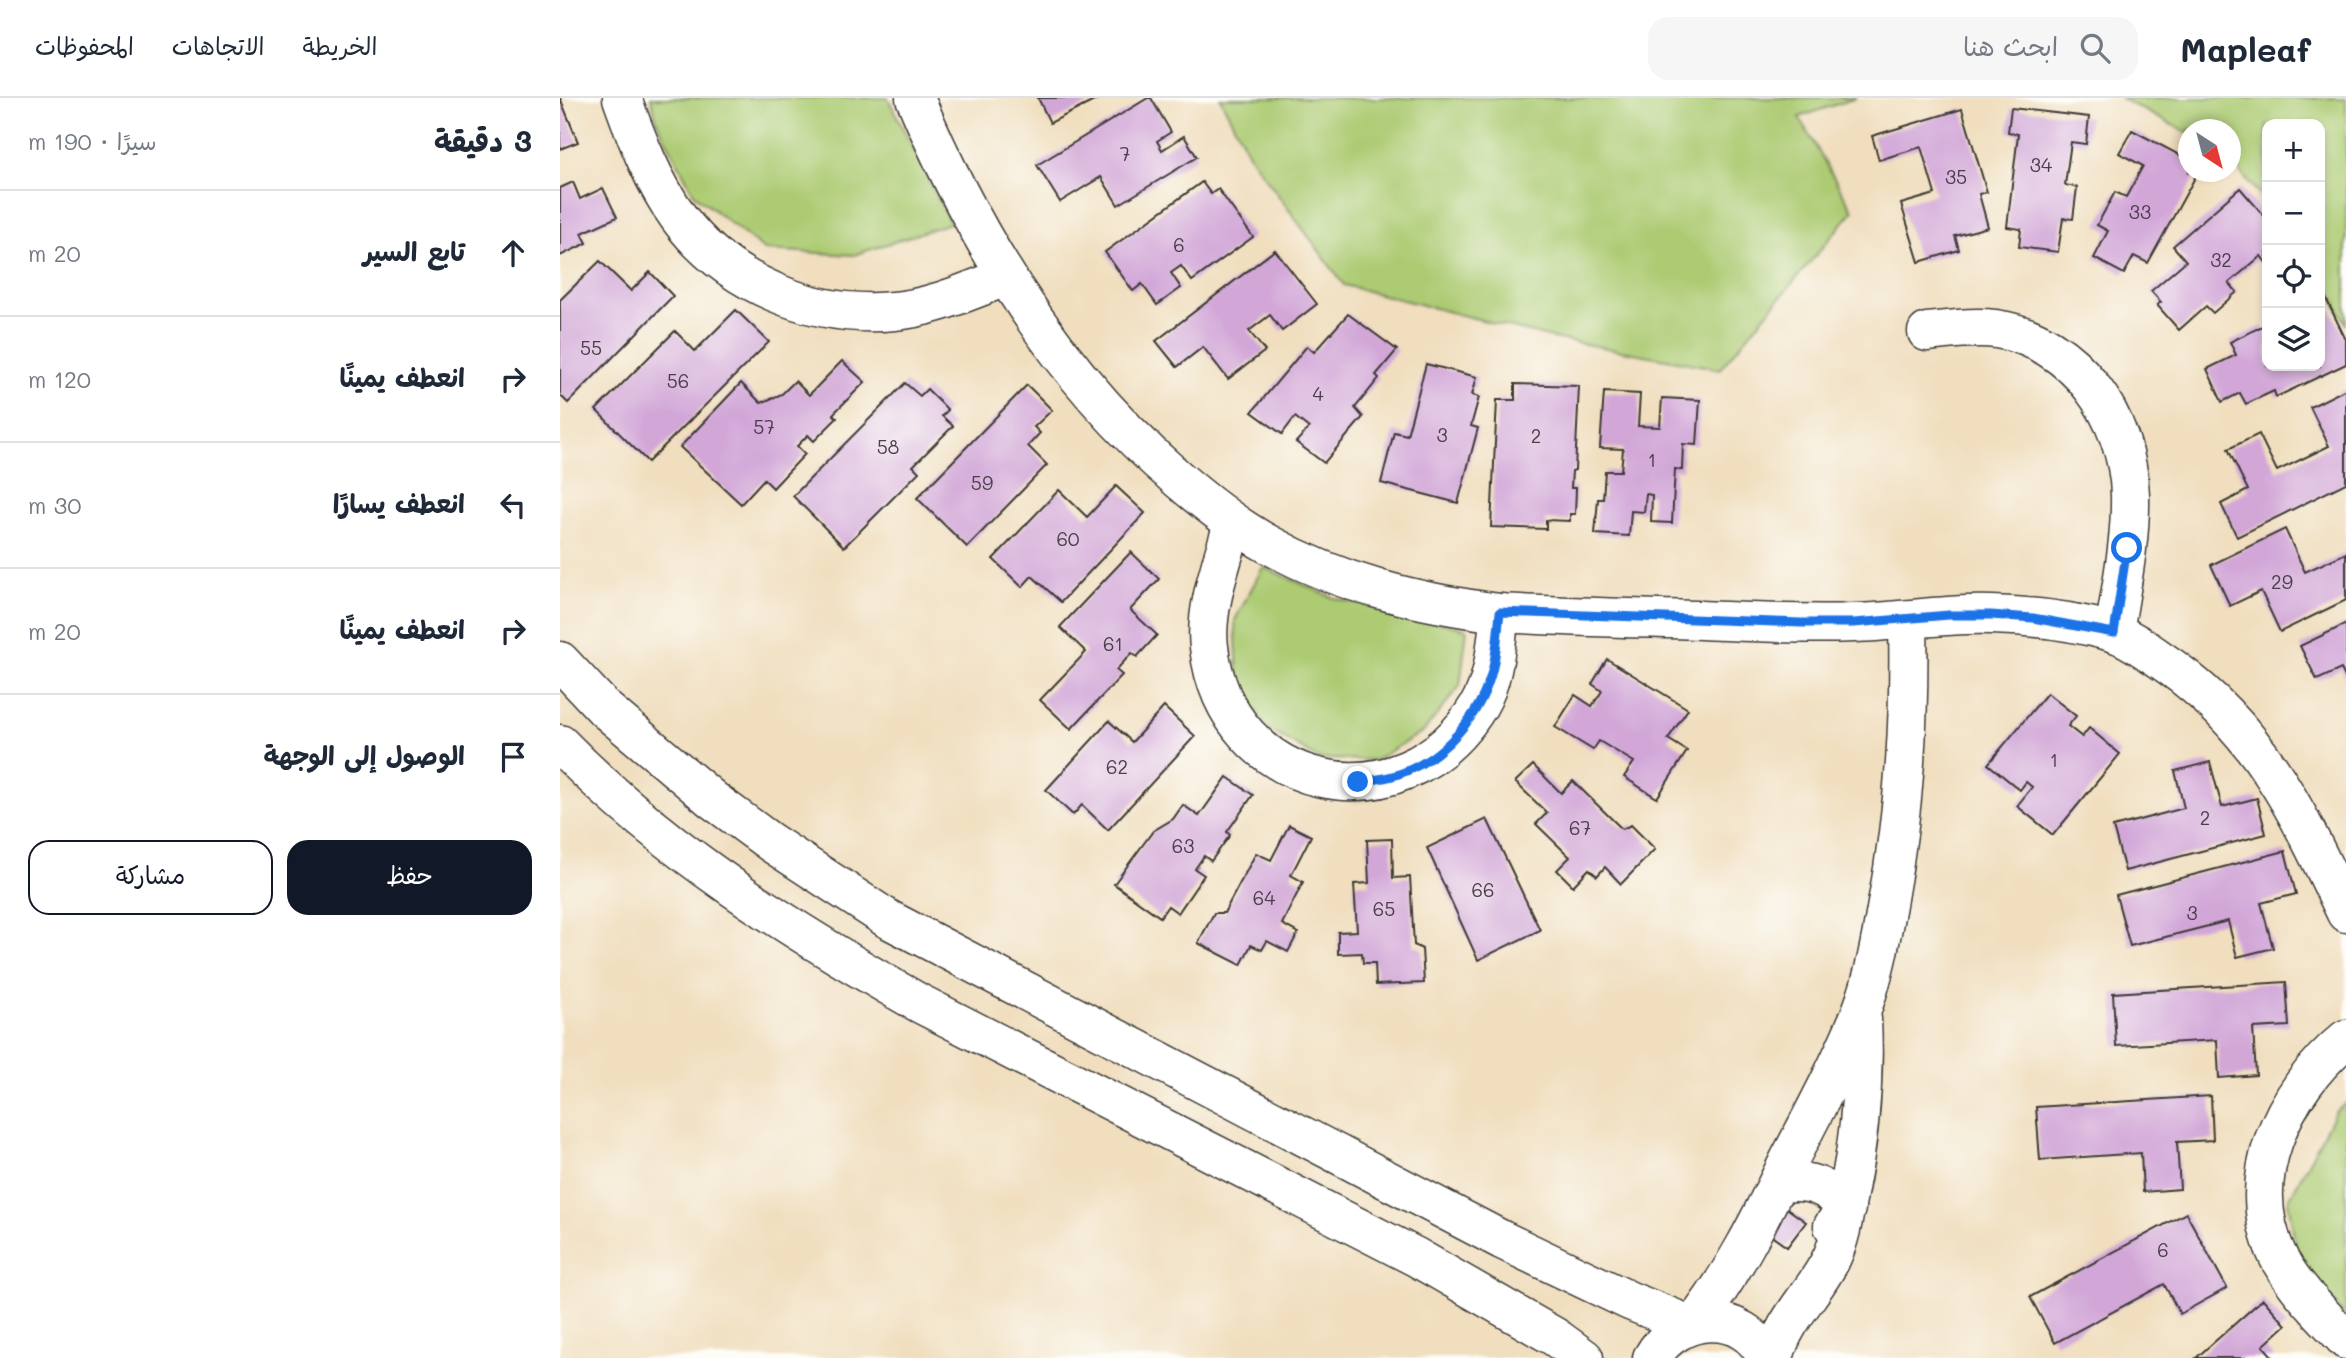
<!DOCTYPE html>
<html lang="ar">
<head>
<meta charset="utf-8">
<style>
  :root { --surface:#fff; --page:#f6f6f7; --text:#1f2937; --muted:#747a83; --line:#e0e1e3; --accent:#111827 }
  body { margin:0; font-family:Mali,"Playpen Sans Arabic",sans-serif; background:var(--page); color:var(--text); direction:rtl }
  .controls { position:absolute; right:21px; top:21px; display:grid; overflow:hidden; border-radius:14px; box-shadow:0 4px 10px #0003 }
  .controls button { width:63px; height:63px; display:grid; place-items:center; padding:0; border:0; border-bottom:2px solid var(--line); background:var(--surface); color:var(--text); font:35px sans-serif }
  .compass { position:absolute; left:1618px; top:21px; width:63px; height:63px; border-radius:50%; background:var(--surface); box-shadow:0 4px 10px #0003; rotate:144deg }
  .stop { position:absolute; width:21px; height:21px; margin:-16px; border:5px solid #1a73e8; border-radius:50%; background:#fff }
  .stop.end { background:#1a73e8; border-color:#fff; box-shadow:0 2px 7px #0008 }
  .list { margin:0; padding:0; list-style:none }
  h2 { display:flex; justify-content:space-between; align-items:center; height:91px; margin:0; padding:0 28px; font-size:30px }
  h2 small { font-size:23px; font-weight:400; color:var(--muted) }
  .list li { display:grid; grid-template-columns:46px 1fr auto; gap:21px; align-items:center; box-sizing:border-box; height:126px; padding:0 28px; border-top:2px solid var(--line) }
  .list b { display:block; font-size:26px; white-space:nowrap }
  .list em { font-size:23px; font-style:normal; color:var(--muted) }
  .actions { display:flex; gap:14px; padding:21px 28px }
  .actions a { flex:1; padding:16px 0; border:2px solid var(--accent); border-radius:21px; text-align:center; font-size:24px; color:var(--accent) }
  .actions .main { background:var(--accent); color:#fff }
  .icon { flex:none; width:38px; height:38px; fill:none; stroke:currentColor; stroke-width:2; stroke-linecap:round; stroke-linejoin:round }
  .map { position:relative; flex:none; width:1786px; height:1260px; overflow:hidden; direction:ltr }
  header { display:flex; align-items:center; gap:42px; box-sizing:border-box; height:98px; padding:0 35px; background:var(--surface); border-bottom:2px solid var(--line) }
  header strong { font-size:33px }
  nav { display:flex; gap:38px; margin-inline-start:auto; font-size:24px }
  .search { width:490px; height:63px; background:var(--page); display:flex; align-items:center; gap:18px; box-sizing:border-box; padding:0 24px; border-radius:21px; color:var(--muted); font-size:26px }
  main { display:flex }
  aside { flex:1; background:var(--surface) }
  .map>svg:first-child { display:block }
  .green { fill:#accb72; stroke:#647447; stroke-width:2 }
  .building { fill:#d2a7d8 }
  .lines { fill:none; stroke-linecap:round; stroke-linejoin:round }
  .minor-casing { stroke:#3c3934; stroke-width:41 }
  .tertiary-casing { stroke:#3c3934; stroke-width:41 }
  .minor { stroke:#fff; stroke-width:38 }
  .tertiary { stroke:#fff; stroke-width:38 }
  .route { stroke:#1a73e8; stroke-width:9 }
  .labels { text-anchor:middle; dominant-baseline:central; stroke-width:5; stroke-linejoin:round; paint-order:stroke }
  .number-label { font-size:19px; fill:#4a3f4b }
</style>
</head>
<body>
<header>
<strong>Mapleaf</strong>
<div class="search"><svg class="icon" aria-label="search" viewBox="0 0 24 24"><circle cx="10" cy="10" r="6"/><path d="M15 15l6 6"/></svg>ابحث هنا</div>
<nav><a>الخريطة</a><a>الاتجاهات</a><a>المحفوظات</a></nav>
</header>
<main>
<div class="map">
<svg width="1786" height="1260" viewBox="0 0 1786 1260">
  <rect width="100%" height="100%" fill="#fdfcf7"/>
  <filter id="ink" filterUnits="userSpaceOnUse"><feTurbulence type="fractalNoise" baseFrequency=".0143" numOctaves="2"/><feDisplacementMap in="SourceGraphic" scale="14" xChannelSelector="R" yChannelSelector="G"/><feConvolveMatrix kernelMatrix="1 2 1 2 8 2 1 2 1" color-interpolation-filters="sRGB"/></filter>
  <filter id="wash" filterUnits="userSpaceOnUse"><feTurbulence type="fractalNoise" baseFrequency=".00686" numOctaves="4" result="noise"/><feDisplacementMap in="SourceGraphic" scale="28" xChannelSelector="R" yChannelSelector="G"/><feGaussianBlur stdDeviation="1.57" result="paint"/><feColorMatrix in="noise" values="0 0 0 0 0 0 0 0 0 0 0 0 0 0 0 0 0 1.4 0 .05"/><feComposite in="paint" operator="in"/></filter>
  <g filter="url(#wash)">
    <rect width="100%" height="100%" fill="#f0debe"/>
    <g class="green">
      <path d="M91,0H328L390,125L294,157L204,152L134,96L97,24Z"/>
      <path d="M660,0H1296L1239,19L1293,113L1160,271L992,240L784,187L691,60Z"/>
      <path d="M1560,0H1786V227L1760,172V26H1707V105L1671,63V32H1629L1628,35Z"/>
      <path d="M703,469L774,500L907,531L900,588L864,633L815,662L760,661L704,629L678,578L675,522Z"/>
      <path d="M1786,1005V1218L1738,1163L1728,1103L1775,1014Z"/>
    </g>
    <g id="blocks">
      <g class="building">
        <path d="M0,0L18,44L0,51Z"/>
        <path d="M478,0H540L490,25Z"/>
        <path d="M588,0H591L611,34L597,43L602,52L624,38L637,59L558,107L541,79L500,104L477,67Z"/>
        <path d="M1451,10L1529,19L1526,46L1511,44L1505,87L1517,89L1513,121L1503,120L1498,154L1459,149L1461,131L1447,129L1458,36L1448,34Z"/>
        <path d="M1402,11L1427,94L1419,96L1428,129L1395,138L1399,152L1359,164L1341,106L1375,96L1361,49L1319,62L1312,38Z"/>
        <path d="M1572,32L1629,62V74H1638L1588,165L1574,158L1564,176L1534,160L1548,133L1537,127L1555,94L1566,99L1583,68L1559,55Z"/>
        <path d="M13,84L20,101L43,90L57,119L22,135L27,145L0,158V90Z"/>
        <path d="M642,84L651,96L658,91L693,139L632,183L621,168L611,175L621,190L597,207L582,186L573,193L545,154Z"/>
        <path d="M1680,90L1707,121V166L1701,158L1669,185L1677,194L1653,215L1646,208L1619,232L1597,207L1601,204L1591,193L1626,163L1613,148Z"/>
        <path d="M715,152L757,206L722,233L710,217L689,233L705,253L668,281L643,249L617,269L596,243Z"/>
        <path d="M40,163L71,193L90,174L113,198L8,305L0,297V202Z"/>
        <path d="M1760,188L1786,242V266L1716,299L1714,293L1686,306L1680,295L1662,304L1647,271L1676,257L1670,244L1702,228L1707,239V268H1760Z"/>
        <path d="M176,212L209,244L88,364L36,312L115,233L135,253Z"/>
        <path d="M788,216L837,252L816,277L819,280L795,310L803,319L764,365L736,344L749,330L735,319L722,336L692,314L747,248L754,254Z"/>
        <path d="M282,263L305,284L273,316L277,320L254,343L248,337L237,348L245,356L213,390L204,381L181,406L120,349L181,285L201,305L222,296L235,283L249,297Z"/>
        <path d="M866,266L917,279L912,297L919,299L911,328L918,330L898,405L821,385L834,334L847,337Z"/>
        <path d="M345,285L360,298L367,291L388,312L382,318L393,328L353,368L359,374L284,449L233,398Z"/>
        <path d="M955,286L1019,288L1015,372L1012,373L1011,390H1016L1015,416H1010V423L986,422V431L931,429L937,302H955Z"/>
        <path d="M467,287L492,312L474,329L480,335L468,348L487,367L407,449L357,400Z"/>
        <path d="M1786,291V385L1677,439L1661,406L1688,392L1668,351L1699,336L1717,373L1769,348L1750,309Z"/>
        <path d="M1044,294L1080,296L1078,328L1100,329L1102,300L1140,302L1137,347L1123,346L1122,372L1115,371L1112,425L1091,424L1092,397L1086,396L1084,414L1071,413L1069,438L1035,436L1038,401H1043L1045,373H1061L1063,351L1040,350Z"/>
        <path d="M556,388L585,415L501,504L472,478L462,489L433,461L499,392L527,419Z"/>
        <path d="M1725,431L1745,474L1786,455V502L1720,534L1701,493L1670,508L1651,467Z"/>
        <path d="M571,454L599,481L570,512L597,537L577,559L572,555L556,572L562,577L511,631L480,602L526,554L500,529Z"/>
        <path d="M1786,526V581L1781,571L1757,582L1740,548Z"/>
        <path d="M1047,561L1128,611L1108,641L1127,653L1097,700L1064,679L1074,664L1039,643L1033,652L995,629L1015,597L1032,608L1042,593L1032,586Z"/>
        <path d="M1487,595L1516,618L1508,628L1522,639L1529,630L1560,656L1493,737L1457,708L1472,689L1466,684L1460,692L1428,666Z"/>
        <path d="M604,609L635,638L548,732L522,707L513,717L486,692L549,623L572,644Z"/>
        <path d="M1650,664L1662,709L1697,700L1706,736L1565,773L1553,729L1624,710L1615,673Z"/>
        <path d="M973,667L1001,695L1013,683L1062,731L1071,727L1095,751L1061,786L1045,769L1037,778L1029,771L1013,788L997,772L1010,759L976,726L987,715L955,684Z"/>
        <path d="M667,679L693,697L667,734L670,737L651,763L644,758L635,771L644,777L618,815L608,808L600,819L554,786L593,733L613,721L623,707L639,718Z"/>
        <path d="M927,721L980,832L918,862L867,750Z"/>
        <path d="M729,727L751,738L731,777L743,784L722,826L738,835L728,854L707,843L702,852L691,847L681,867L638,845L654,815H664L696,755L711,762Z"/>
        <path d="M832,741L833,780L850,779L854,847L862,851L864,885L816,887L815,865H803L802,855L778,856V834L797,833L794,786L809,785L807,742Z"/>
        <path d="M1725,753L1736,796L1701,805L1713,850L1677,859L1668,823L1570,848L1556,797Z"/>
        <path d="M1726,884L1729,928L1693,930L1696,977L1659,980L1657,942L1556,948L1553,895Z"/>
        <path d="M1651,998L1653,1042L1617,1044L1620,1091L1583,1094L1581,1055L1480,1062L1476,1009Z"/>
        <path d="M1221,1106L1246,1124L1227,1149L1203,1132Z"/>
        <path d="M1626,1115L1667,1190L1620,1216L1604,1186L1495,1245L1470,1199Z"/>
        <path d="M1703,1201L1726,1227L1703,1248L1714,1260H1636Z"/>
      </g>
    </g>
  </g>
  <g filter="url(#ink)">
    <use href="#blocks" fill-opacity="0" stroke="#3c3934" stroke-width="2"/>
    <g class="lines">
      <g class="minor-casing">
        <g id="minor">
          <path d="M62,0C77,42 93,84 119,120C168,186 253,221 334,213C373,210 410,192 446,179"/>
          <path d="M355,0C415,143 499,279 618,381C646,405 675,428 708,446C780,486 859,505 940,515C1007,519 1074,520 1141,522C1192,524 1244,527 1294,525C1340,524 1386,515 1432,517C1471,518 1514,523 1552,534C1572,540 1593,557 1611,569C1703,635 1739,717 1786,815"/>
          <path d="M1367,234C1390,232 1413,228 1436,231C1515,242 1568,320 1570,397C1571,443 1561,489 1554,535"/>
          <path d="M673,425C663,462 644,511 649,549C666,695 843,733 919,607C935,580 936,545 940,515"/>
          <path d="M1786,941C1723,993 1678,1085 1721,1164C1738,1193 1763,1217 1786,1242"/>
          <path d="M1218,1086C1246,1080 1268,1087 1286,1110L1273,1128"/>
          <path d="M1134,1226C1172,1178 1200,1121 1227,1066C1253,1016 1280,966 1301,914C1314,880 1321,841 1327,806C1345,709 1350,620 1348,522"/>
          <path d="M1214,1260C1224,1220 1255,1195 1272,1159C1281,1139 1284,1117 1288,1096C1300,1038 1305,981 1302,921"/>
        </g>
      </g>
      <g class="tertiary-casing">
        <g id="tertiary">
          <path d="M0,563L45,611L153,702L210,744L328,821L942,1142L1070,1203L1130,1227"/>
          <path d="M0,646C103,752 231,832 359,905L856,1159L995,1239L1024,1260"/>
          <path d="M1092,1260C1116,1215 1185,1210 1206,1260"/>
        </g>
      </g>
      <use href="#minor" class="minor"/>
      <use href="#tertiary" class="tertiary"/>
    </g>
  </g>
  <g class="lines" filter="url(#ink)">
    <path class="route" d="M798,684C810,682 824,681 836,677C883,662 922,617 933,569C937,551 938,532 940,514L1241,525H1294L1389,517H1431L1473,520L1554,535L1567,450"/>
  </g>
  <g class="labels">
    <g class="number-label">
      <text x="565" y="55">7</text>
      <text x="1481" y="66">34</text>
      <text x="1396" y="78">35</text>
      <text x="1580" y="113">33</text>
      <text x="619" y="146">6</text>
      <text x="1661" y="161">32</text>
      <text x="31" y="249">55</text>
      <text x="118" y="282">56</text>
      <text x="758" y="295">4</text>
      <text x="204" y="328">57</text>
      <text x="882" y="336">3</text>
      <text x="976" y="337">2</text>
      <text x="328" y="348">58</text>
      <text x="1092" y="361">1</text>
      <text x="422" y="384">59</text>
      <text x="508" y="440">60</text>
      <text x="1722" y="483">29</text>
      <text x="553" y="545">61</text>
      <text x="1494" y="661">1</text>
      <text x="557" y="668">62</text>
      <text x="1645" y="719">2</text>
      <text x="1020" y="729">67</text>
      <text x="623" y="747">63</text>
      <text x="923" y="791">66</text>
      <text x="704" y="799">64</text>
      <text x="824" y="810">65</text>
      <text x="1632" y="814">3</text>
      <text x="1603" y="1151">6</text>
    </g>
  </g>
</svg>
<div class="controls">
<button>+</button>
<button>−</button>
<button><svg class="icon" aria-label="locate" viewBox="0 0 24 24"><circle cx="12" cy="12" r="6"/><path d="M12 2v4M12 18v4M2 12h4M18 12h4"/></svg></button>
<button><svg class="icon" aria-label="layers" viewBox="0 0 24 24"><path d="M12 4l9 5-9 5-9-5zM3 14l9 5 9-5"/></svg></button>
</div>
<svg class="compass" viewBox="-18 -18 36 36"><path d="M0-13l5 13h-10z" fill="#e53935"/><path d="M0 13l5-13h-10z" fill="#747a83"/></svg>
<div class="stop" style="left:1567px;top:450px"></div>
<div class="stop end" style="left:798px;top:684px"></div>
</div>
<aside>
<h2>3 دقيقة<small>سيرًا · 190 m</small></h2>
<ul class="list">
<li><svg class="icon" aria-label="ahead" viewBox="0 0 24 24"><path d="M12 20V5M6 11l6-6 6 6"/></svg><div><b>تابع السير</b></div><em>20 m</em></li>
<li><svg class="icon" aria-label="right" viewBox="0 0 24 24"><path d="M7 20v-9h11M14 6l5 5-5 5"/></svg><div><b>انعطف يمينًا</b></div><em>120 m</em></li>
<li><svg class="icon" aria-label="left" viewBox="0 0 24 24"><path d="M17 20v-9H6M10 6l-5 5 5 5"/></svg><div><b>انعطف يسارًا</b></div><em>30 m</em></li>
<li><svg class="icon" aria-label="right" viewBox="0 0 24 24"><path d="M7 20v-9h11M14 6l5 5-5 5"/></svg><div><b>انعطف يمينًا</b></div><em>20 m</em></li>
<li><svg class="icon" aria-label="arrive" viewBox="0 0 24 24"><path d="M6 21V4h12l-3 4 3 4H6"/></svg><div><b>الوصول إلى الوجهة</b></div></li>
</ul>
<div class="actions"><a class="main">حفظ</a><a>مشاركة</a></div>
</aside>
</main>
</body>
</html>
